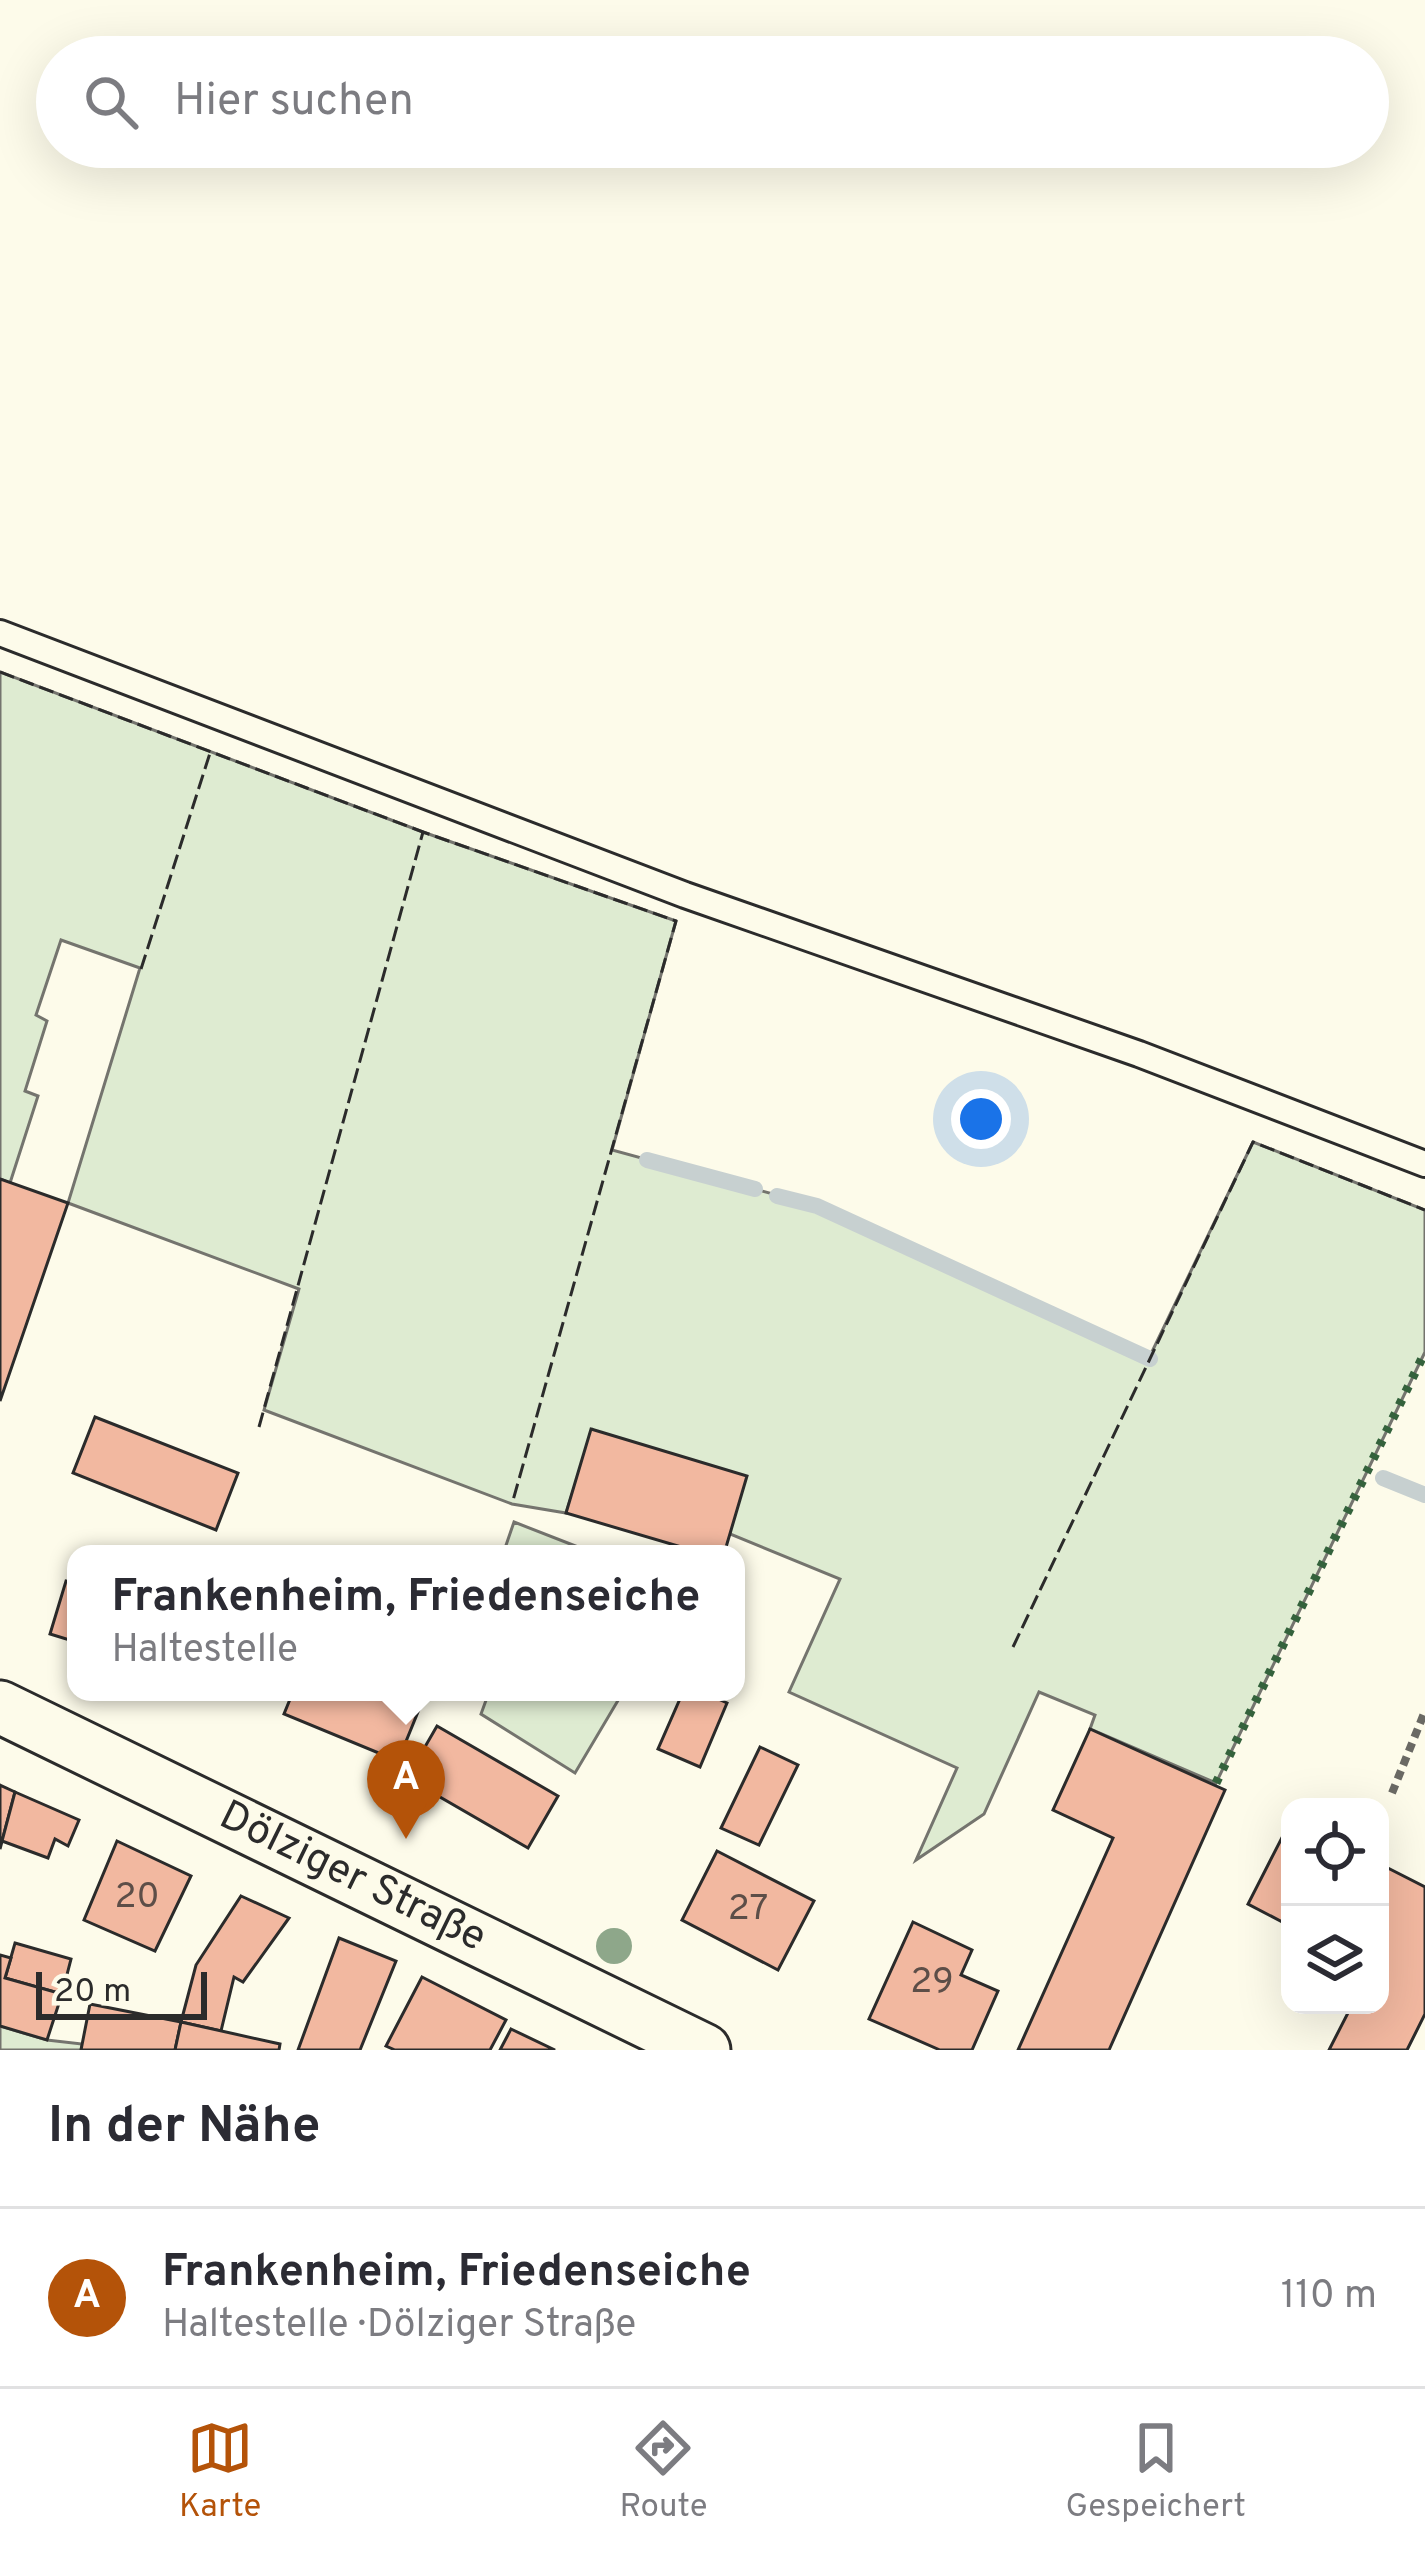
<!DOCTYPE html>
<html lang="de">
<head>
<meta charset="utf-8">
<style>
  :root { --surface:#fff; --page:#f7f7f7; --text:#2b2b33; --muted:#7c7c81; --line:#e1e1e2; --accent:#b45309 }
  body { margin:0; font-family:Overpass,sans-serif; background:var(--page); color:var(--text) }
  .controls { position:absolute; right:36px; bottom:36px; display:grid; overflow:hidden; border-radius:24px; box-shadow:0 12px 48px #0002 }
  .controls button { width:108px; height:108px; display:grid; place-items:center; padding:0; border:0; border-bottom:3px solid var(--line); background:var(--surface); color:var(--text); font:60px sans-serif }
  .scale { position:absolute; left:36px; bottom:30px; width:171px; box-sizing:border-box; padding-left:12px; border:6px solid #2b2b2b; border-top:0; font-size:33px; line-height:42px; white-space:nowrap; color:#2b2b2b; -webkit-text-stroke:9px #fdfbea; paint-order:stroke }
  .you { position:absolute; left:981px; top:1119px; width:42px; height:42px; margin:-30px; border:9px solid #fff; border-radius:50%; background:#1a73e8; box-shadow:0 0 0 18px #1a73e833 }
  .badge { display:grid; place-items:center; width:78px; height:78px; border-radius:50%; background:var(--accent); color:#fff; font-size:39px; font-weight:700 }
  .pin { position:absolute; translate:-50% -99px; filter:drop-shadow(0 3px 6px #0008) }
  .pin::after { content:''; position:absolute; top:63px; width:42px; height:36px; background:inherit; clip-path:polygon(0 0,100% 0,50% 100%) }
  .popup { position:absolute; left:67px; top:1545px; width:678px; height:156px; box-sizing:border-box; display:grid; place-content:center; border-radius:24px; background:var(--surface); filter:drop-shadow(0 3px 9px #0005); font-size:39px; white-space:nowrap; color:var(--muted) }
  .popup b { font-size:45px; color:var(--text) }
  .popup::after { content:''; position:absolute; left:50%; top:100%; margin-left:-24px; border:24px solid transparent; border-top-color:var(--surface) }
  .list { margin:0; padding:0; list-style:none }
  h2 { display:flex; justify-content:space-between; align-items:center; height:156px; margin:0; padding:0 48px; font-size:51px }
  h2 small { font-size:39px; font-weight:400; color:var(--muted) }
  .list li { display:grid; grid-template-columns:78px 1fr auto; gap:36px; align-items:center; box-sizing:border-box; height:180px; padding:0 48px; border-top:3px solid var(--line) }
  .list b { display:block; font-size:45px; white-space:nowrap }
  .list p { margin:0; font-size:39px; white-space:nowrap; color:var(--muted) }
  .list em { font-size:39px; font-style:normal; color:var(--muted) }
  .icon { flex:none; width:66px; height:66px; fill:none; stroke:currentColor; stroke-width:2; stroke-linecap:round; stroke-linejoin:round }
  .map { position:relative; flex:none; width:1425px; height:2050px; overflow:hidden }
  .search { position:absolute; background:var(--surface); box-shadow:0 12px 48px #0002; left:36px; right:36px; top:36px; height:132px; display:flex; align-items:center; gap:30px; box-sizing:border-box; padding:0 42px; border-radius:66px; color:var(--muted); font-size:45px }
  .sheet { height:336px; background:var(--surface) }
  nav { display:flex; justify-content:space-around; align-items:center; box-sizing:border-box; height:168px; border-top:3px solid var(--line); background:var(--surface); font-size:33px; color:var(--muted) }
  nav a { display:grid; justify-items:center; gap:6px }
  nav .on { color:var(--accent) }
  .map>svg:first-child { display:block }
  .green { fill:#deebd1; stroke:#74746e; stroke-width:3 }
  .lines { fill:none; stroke-linecap:round; stroke-linejoin:round }
  .stream { stroke:#c7d0d0; stroke-width:16 }
  .building { fill:#f2b8a0; stroke:#2b2b2b; stroke-width:3 }
  .lane-casing { stroke:#2b2b2b; stroke-width:30 }
  .street-casing { stroke:#2b2b2b; stroke-width:57 }
  .path { stroke:#6a6964; stroke-width:8; stroke-dasharray:9 6; stroke-linecap:butt }
  .lane { stroke:#fdfbea; stroke-width:24 }
  .street { stroke:#fdfbea; stroke-width:51 }
  .hedge { stroke:#34623c; stroke-width:9; stroke-dasharray:6 9; stroke-linecap:butt }
  .fence { stroke:#2b2b2b; stroke-width:3; stroke-dasharray:15 6; stroke-linecap:butt }
  .tree { fill:#8ea78a }
  .labels { text-anchor:middle; dominant-baseline:central; stroke-width:9; stroke-linejoin:round; paint-order:stroke }
  .number-label { font-size:36px; fill:#5d4e48 }
  .street-label { font-size:42px; fill:#2b2b2b; stroke:#fdfbea }
</style>
</head>
<body>
<div class="map">
<svg width="1425" height="2050" viewBox="0 0 1425 2050">
  <rect width="100%" height="100%" fill="#fdfbea"/>
  <g class="green">
    <path d="M0,672L423,832L676,921L612,1150L817,1206L1149,1358L1253,1142L1425,1210V1352L1216,1783L1090,1729L1095,1715L1039,1692L984,1814L916,1860L957,1768L789,1692L840,1579L730,1534L593,1430L566,1513L512,1504L264,1410L299,1289L68,1203L140,968L61,940L36,1015L47,1021L25,1091L38,1096L10,1183L0,1179Z"/>
    <path d="M514,1522L596,1554H503Z"/>
    <path d="M489,1692H623L575,1773L481,1714Z"/>
    <path d="M0,2026L47,2040L82,2044L81,2050H0Z"/>
  </g>
  <g class="lines">
    <g class="stream">
      <path d="M647,1160L755,1189"/>
      <path d="M777,1196L817,1206L1150,1359"/>
      <path d="M1383,1478L1425,1495"/>
    </g>
  </g>
  <g class="building">
    <path d="M0,1179L68,1203L0,1401Z"/>
    <path d="M95,1417L238,1473L216,1530L73,1473Z"/>
    <path d="M591,1429L747,1476L724,1554H705L566,1513Z"/>
    <path d="M66,1581L76,1584V1642L50,1634Z"/>
    <path d="M293,1692H399L422,1702L398,1761L284,1714Z"/>
    <path d="M683,1692H703L727,1703L700,1767L658,1749Z"/>
    <path d="M437,1726L558,1796L528,1848L407,1778Z"/>
    <path d="M1090,1729L1225,1790L1109,2050H1018L1113,1838L1053,1810Z"/>
    <path d="M760,1747L798,1765L759,1845L721,1828Z"/>
    <path d="M0,1785L15,1792L0,1849Z"/>
    <path d="M15,1792L79,1820L68,1846L55,1839L48,1858L2,1841Z"/>
    <path d="M1290,1822V1926L1248,1904Z"/>
    <path d="M117,1841L191,1876L155,1951L84,1920Z"/>
    <path d="M717,1851L814,1901L778,1970L682,1920Z"/>
    <path d="M1380,1864L1425,1887V2014L1407,2050H1329L1352,2005H1380Z"/>
    <path d="M241,1896L289,1918L243,1982L234,1977L221,2031L181,2022L196,1965Z"/>
    <path d="M913,1922L972,1950L961,1975L998,1991L972,2050H940L869,2019Z"/>
    <path d="M339,1938L396,1961L360,2050H298Z"/>
    <path d="M15,1943L71,1959L62,1994L5,1978Z"/>
    <path d="M0,1955L11,1958L5,1978L62,1994L47,2040L0,2026Z"/>
    <path d="M422,1977L506,2020L490,2050H395L386,2046Z"/>
    <path d="M90,2004L181,2022L175,2050H81Z"/>
    <path d="M181,2022L280,2044L279,2050H175Z"/>
    <path d="M511,2029L555,2050H500Z"/>
  </g>
  <g class="lines">
    <g class="lane-casing">
      <path id="lane" d="M0,633L685,895L1139,1054L1425,1164"/>
    </g>
    <g class="street-casing">
      <path id="street" d="M0,1707L704,2050"/>
    </g>
    <path class="path" d="M1392,1793L1425,1711"/>
    <use href="#lane" class="lane"/>
    <use href="#street" class="street"/>
    <path class="hedge" d="M1216,1783L1425,1352"/>
    <g class="fence">
      <path d="M0,672L423,832"/>
      <path d="M141,969L210,753"/>
      <path d="M259,1427L423,832L676,921L512,1504"/>
      <path d="M1013,1647L1253,1142L1425,1210"/>
    </g>
  </g>
  <circle class="tree" cx="614" cy="1946" r="18"/>
  <g class="labels">
    <g class="number-label">
      <text x="137" y="1898">20</text>
      <text x="748" y="1910">27</text>
      <text x="932" y="1983">29</text>
    </g>
    <g class="street-label">
      <text transform="translate(352 1878) rotate(26)">Dölziger Straße</text>
    </g>
  </g>
</svg>
<div class="controls">
<button><svg class="icon" aria-label="locate" viewBox="0 0 24 24"><circle cx="12" cy="12" r="6"/><path d="M12 2v4M12 18v4M2 12h4M18 12h4"/></svg></button>
<button><svg class="icon" aria-label="layers" viewBox="0 0 24 24"><path d="M12 4l9 5-9 5-9-5zM3 14l9 5 9-5"/></svg></button>
</div>
<div class="scale">20 m</div>
<div class="you"></div>
<div class="pin badge" style="left:406px;top:1839px">A</div>
<div class="popup"><b>Frankenheim, Friedenseiche</b>Haltestelle</div>
<div class="search"><svg class="icon" aria-label="search" viewBox="0 0 24 24"><circle cx="10" cy="10" r="6"/><path d="M15 15l6 6"/></svg>Hier suchen</div>
</div>
<section class="sheet">
<h2>In der Nähe<small></small></h2>
<ul class="list">
<li><span class="badge">A</span><div><b>Frankenheim, Friedenseiche</b><p>Haltestelle · Dölziger Straße</p></div><em>110 m</em></li>
</ul>
</section>
<nav>
<a class="on"><svg class="icon" aria-label="map" viewBox="0 0 24 24"><path d="M3 6l6-2 6 2 6-2v14l-6 2-6-2-6 2zM9 4v14M15 6v14"/></svg>Karte</a>
<a><svg class="icon" aria-label="directions" viewBox="0 0 24 24"><path d="M12 3l9 9-9 9-9-9zM9 14v-3h6M13 9l2 2-2 2"/></svg>Route</a>
<a><svg class="icon" aria-label="saved" viewBox="0 0 24 24"><path d="M7 4h10v16l-5-4-5 4z"/></svg>Gespeichert</a>
</nav>
</body>
</html>
